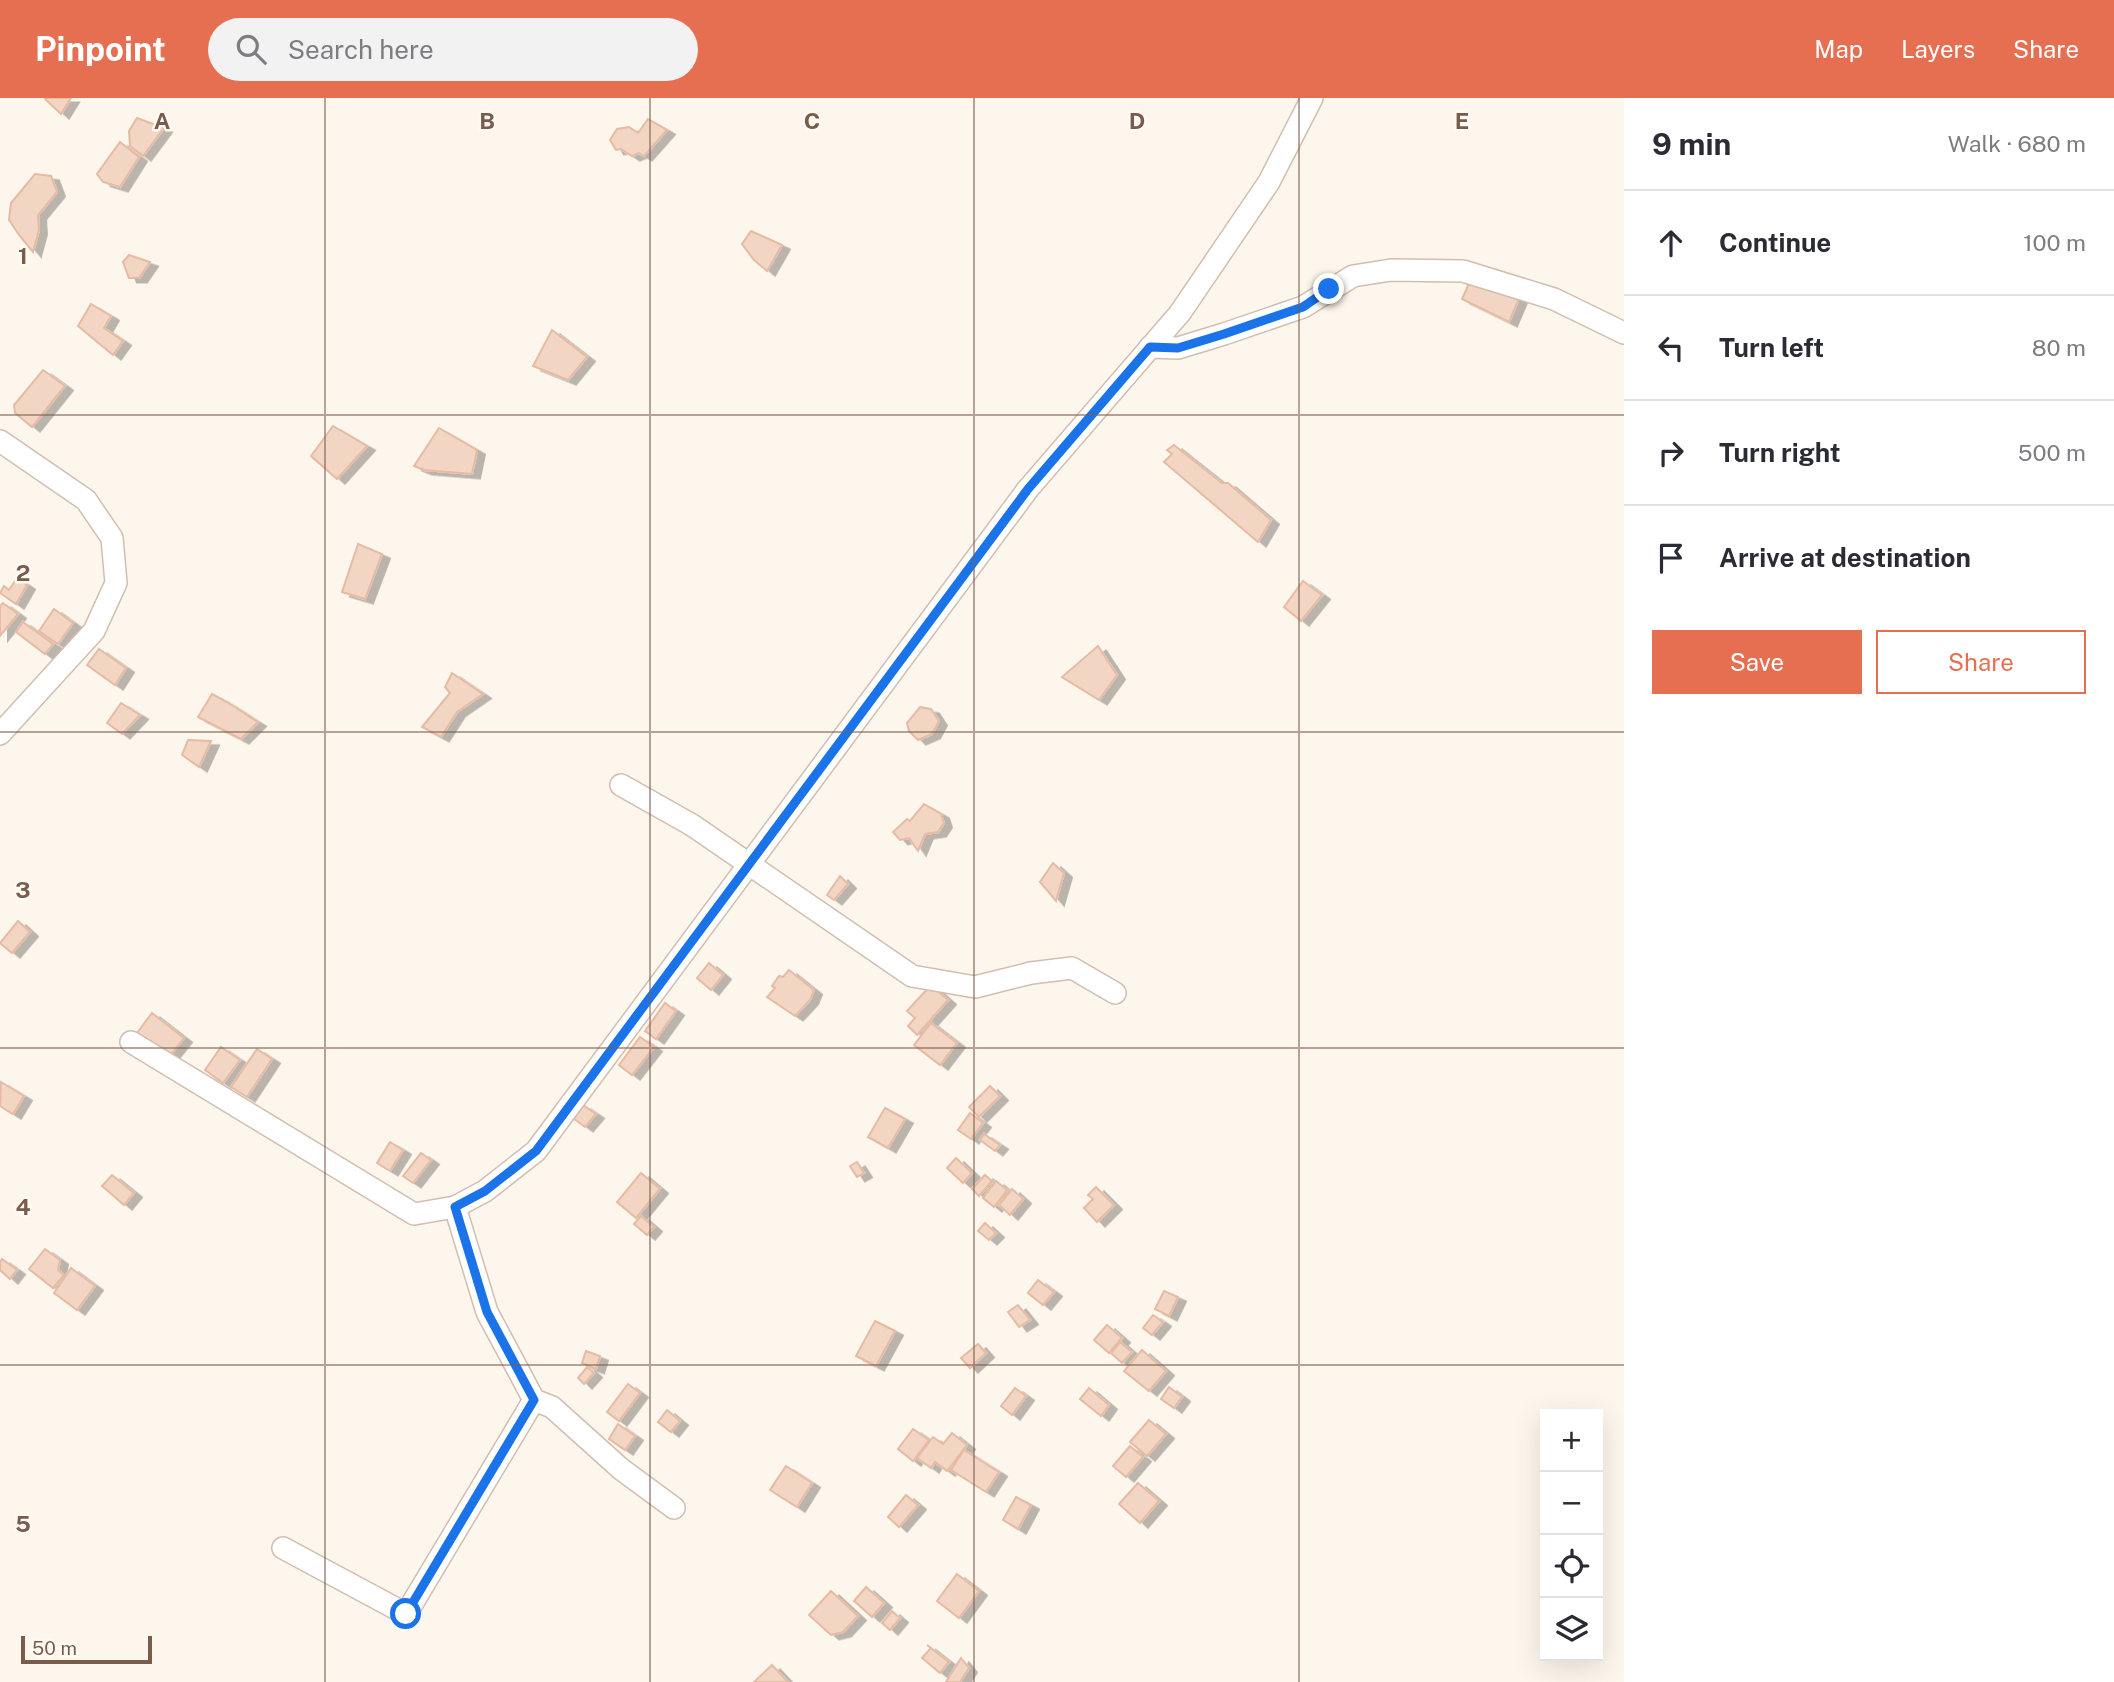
<!DOCTYPE html>
<html lang="en">
<head>
<meta charset="utf-8">
<style>
  :root { --surface:#fff; --page:#f2f2f3; --text:#2b2b33; --muted:#7c7c81; --line:#e1e1e2; --accent:#e76f51 }
  body { margin:0; font-family:"Public Sans",sans-serif; background:var(--page); color:var(--text) }
  .controls { position:absolute; right:21px; bottom:21px; display:grid; overflow:hidden; border-radius:0px; box-shadow:0 7px 28px #0002 }
  .controls button { width:63px; height:63px; display:grid; place-items:center; padding:0; border:0; border-bottom:2px solid var(--line); background:var(--surface); color:var(--text); font:35px sans-serif }
  .scale { position:absolute; left:21px; bottom:18px; width:131px; box-sizing:border-box; padding-left:7px; border:4px solid #7a5c4d; border-top:0; font-size:19px; line-height:24px; white-space:nowrap; color:#7a5c4d; -webkit-text-stroke:5px #fffaf3; paint-order:stroke }
  .stop { position:absolute; width:21px; height:21px; margin:-16px; border:5px solid #1a73e8; border-radius:50%; background:#fff }
  .stop.end { background:#1a73e8; border-color:#fff; box-shadow:0 2px 7px #0008 }
  .list { margin:0; padding:0; list-style:none }
  h2 { display:flex; justify-content:space-between; align-items:center; height:91px; margin:0; padding:0 28px; font-size:30px }
  h2 small { font-size:23px; font-weight:400; color:var(--muted) }
  .list li { display:grid; grid-template-columns:46px 1fr auto; gap:21px; align-items:center; box-sizing:border-box; height:105px; padding:0 28px; border-top:2px solid var(--line) }
  .list b { display:block; font-size:26px; white-space:nowrap }
  .list em { font-size:23px; font-style:normal; color:var(--muted) }
  .actions { display:flex; gap:14px; padding:21px 28px }
  .actions a { flex:1; padding:16px 0; border:2px solid var(--accent); border-radius:0px; text-align:center; font-size:24px; color:var(--accent) }
  .actions .main { background:var(--accent); color:#fff }
  .icon { flex:none; width:38px; height:38px; fill:none; stroke:currentColor; stroke-width:2; stroke-linecap:round; stroke-linejoin:round }
  .map { position:relative; flex:none; width:1624px; height:1584px; overflow:hidden }
  header { display:flex; align-items:center; gap:42px; box-sizing:border-box; height:98px; padding:0 35px; background:var(--accent); color:#fff }
  header strong { font-size:33px }
  nav { display:flex; gap:38px; margin-inline-start:auto; font-size:24px }
  .search { width:490px; height:63px; background:var(--page); display:flex; align-items:center; gap:18px; box-sizing:border-box; padding:0 24px; border-radius:38px; color:var(--muted); font-size:26px }
  main { display:flex }
  aside { flex:1; background:var(--surface) }
  .map>svg:first-child { display:block }
  .building { fill:#f3d5c3; stroke:#e6bba3; stroke-width:2; filter:url(#shadow) }
  .lines { fill:none; stroke-linecap:round; stroke-linejoin:round }
  .minor-casing { stroke:#d1beb0; stroke-width:24 }
  .minor { stroke:#fff; stroke-width:21 }
  .route { stroke:#1a73e8; stroke-width:9 }
  .grid { fill:none; stroke:#7a5c4d; stroke-width:2; stroke-opacity:0.55 }
  .grid-label { font-size:23px; text-anchor:middle; font-weight:bold; fill:#7a5c4d; stroke:#fffaf3; stroke-width:5; stroke-linejoin:round; paint-order:stroke }
</style>
</head>
<body>
<header>
<strong>Pinpoint</strong>
<div class="search"><svg class="icon" aria-label="search" viewBox="0 0 24 24"><circle cx="10" cy="10" r="6"/><path d="M15 15l6 6"/></svg>Search here</div>
<nav><a>Map</a><a>Layers</a><a>Share</a></nav>
</header>
<main>
<div class="map">
<svg width="1624" height="1584" viewBox="0 0 1624 1584">
  <defs>
    <filter id="shadow"><feDropShadow dx="8" dy="4.5" stdDeviation="0" flood-color="#0004"/></filter>
  </defs>
  <rect width="100%" height="100%" fill="#fdf6ec"/>
  <g class="building">
    <path d="M46,0H71L61,16L45,1Z"/>
    <path d="M137,20L164,30L143,58L130,48L129,33Z"/>
    <path d="M648,21L667,32L644,58L639,55L632,58L621,51L616,52L610,42L617,31L629,29L638,35Z"/>
    <path d="M120,44L139,59L120,89L103,84L97,76Z"/>
    <path d="M35,76L51,78L57,94L38,117L39,132L33,154L19,137L9,122L11,105Z"/>
    <path d="M751,133L782,147L767,173L754,162L742,146Z"/>
    <path d="M129,157L150,164L139,180H129L123,164Z"/>
    <path d="M1471,181L1520,198L1509,224L1462,201Z"/>
    <path d="M91,206L111,218L104,230L123,243L113,257L78,228Z"/>
    <path d="M552,232L587,259L568,282L533,268Z"/>
    <path d="M43,272L65,288L32,329L15,315L14,307Z"/>
    <path d="M333,328L367,348L337,381L311,358Z"/>
    <path d="M439,330L477,352L472,376L424,372L414,368Z"/>
    <path d="M1174,347L1222,385H1228L1271,422L1258,444L1164,364L1172,356L1167,352Z"/>
    <path d="M358,446L382,456L365,501L342,494Z"/>
    <path d="M17,480L27,487L16,506L0,495L4,488L9,492Z"/>
    <path d="M1303,483L1322,497L1301,523L1284,509Z"/>
    <path d="M3,505L18,516L0,538V508Z"/>
    <path d="M54,511L73,525L58,546L39,533Z"/>
    <path d="M23,524L53,546L45,556L16,534Z"/>
    <path d="M1098,548L1117,577L1099,602L1062,579Z"/>
    <path d="M99,551L126,570L115,587L87,567Z"/>
    <path d="M452,575L483,596L457,614L441,639L422,629L450,595L445,589Z"/>
    <path d="M212,596L227,604L258,624L241,641L198,619Z"/>
    <path d="M121,605L140,617L122,636L107,625Z"/>
    <path d="M920,609L931,611L939,623L932,636L918,642L909,633L907,625Z"/>
    <path d="M188,642L211,643L199,669L182,657Z"/>
    <path d="M924,706L941,716L944,725L938,734L925,736L918,753L909,740L900,742L893,734L907,721L910,723Z"/>
    <path d="M1053,765L1064,775L1056,803L1040,784Z"/>
    <path d="M840,778L848,786L834,802L827,797Z"/>
    <path d="M18,823L30,834L12,855L0,845Z"/>
    <path d="M709,865L723,877L711,892L697,880Z"/>
    <path d="M789,872L814,892L810,902L795,918L767,899L775,890L772,888L779,878L783,879Z"/>
    <path d="M931,887L948,902L917,937L908,928L915,920L907,913Z"/>
    <path d="M665,905L676,913L656,941L645,933Z"/>
    <path d="M152,915L184,940L168,960L137,935Z"/>
    <path d="M931,925L957,945L940,967L914,947Z"/>
    <path d="M640,939L654,949L632,977L619,967Z"/>
    <path d="M221,949L240,962L223,985L205,972Z"/>
    <path d="M257,951L272,961L247,999L231,989Z"/>
    <path d="M1,984L24,998L13,1016L0,1008Z"/>
    <path d="M990,988L1000,998L979,1019L969,1009Z"/>
    <path d="M583,1007L596,1016L585,1029L573,1020Z"/>
    <path d="M885,1010L905,1021L888,1050L868,1039Z"/>
    <path d="M970,1015L983,1025L971,1041L958,1032Z"/>
    <path d="M984,1036L1000,1047L995,1053L980,1042Z"/>
    <path d="M390,1044L403,1052L390,1073L377,1065Z"/>
    <path d="M421,1055L431,1062L413,1085L403,1078Z"/>
    <path d="M956,1060L972,1075L963,1085L947,1070Z"/>
    <path d="M857,1064L864,1075L857,1079L850,1068Z"/>
    <path d="M641,1075L660,1091L636,1120L617,1104Z"/>
    <path d="M112,1077L134,1095L124,1107L102,1088Z"/>
    <path d="M985,1077L992,1083L979,1098L972,1091Z"/>
    <path d="M996,1083L1007,1092L994,1109L983,1100Z"/>
    <path d="M1096,1089L1114,1107L1097,1124L1084,1110L1093,1101L1088,1097Z"/>
    <path d="M1012,1091L1023,1101L1010,1117L999,1107Z"/>
    <path d="M641,1118L654,1129L647,1137L634,1126Z"/>
    <path d="M985,1125L996,1135L989,1142L978,1133Z"/>
    <path d="M45,1151L60,1162L58,1172L64,1177L53,1190L29,1171Z"/>
    <path d="M2,1161L17,1172L10,1181L0,1172V1164Z"/>
    <path d="M71,1170L95,1188L77,1212L54,1195Z"/>
    <path d="M1038,1182L1054,1194L1043,1207L1028,1195Z"/>
    <path d="M1164,1193L1178,1199L1169,1218L1155,1211Z"/>
    <path d="M1018,1207L1030,1222L1019,1229L1008,1214Z"/>
    <path d="M1153,1217L1163,1224L1152,1237L1143,1230Z"/>
    <path d="M875,1223L895,1233L876,1268L856,1258Z"/>
    <path d="M1107,1227L1122,1240L1109,1255L1094,1242Z"/>
    <path d="M1120,1244L1132,1254L1122,1265L1111,1255Z"/>
    <path d="M978,1246L986,1255L970,1270L961,1260Z"/>
    <path d="M1142,1252L1166,1273L1149,1293L1124,1273Z"/>
    <path d="M586,1253L600,1258L596,1271L582,1265Z"/>
    <path d="M587,1269L594,1275L584,1286L578,1280Z"/>
    <path d="M628,1286L640,1295L619,1323L607,1314Z"/>
    <path d="M1169,1289L1182,1299L1174,1310L1161,1301Z"/>
    <path d="M1015,1290L1026,1298L1012,1317L1001,1308Z"/>
    <path d="M1089,1290L1109,1307L1101,1318L1080,1301Z"/>
    <path d="M667,1312L680,1323L671,1334L658,1324Z"/>
    <path d="M1149,1322L1166,1336L1147,1358L1130,1344Z"/>
    <path d="M618,1326L635,1338L625,1352L609,1341Z"/>
    <path d="M913,1331L929,1342L913,1363L898,1351Z"/>
    <path d="M952,1335L967,1347L947,1373L935,1364L931,1370L917,1360L933,1339L943,1346Z"/>
    <path d="M1130,1348L1143,1359L1126,1379L1113,1368Z"/>
    <path d="M964,1352L999,1374L986,1394L951,1372Z"/>
    <path d="M786,1368L812,1385L797,1409L770,1392Z"/>
    <path d="M1138,1385L1159,1403L1140,1425L1119,1406Z"/>
    <path d="M906,1397L918,1407L899,1429L888,1419Z"/>
    <path d="M1016,1399L1031,1407L1018,1431L1003,1422Z"/>
    <path d="M957,1476L979,1493L959,1520L937,1503Z"/>
    <path d="M866,1489L884,1505L872,1519L854,1503Z"/>
    <path d="M831,1493L858,1518L843,1534L831,1537L809,1517Z"/>
    <path d="M892,1513L900,1520L890,1532L882,1525Z"/>
    <path d="M927,1547L949,1564L940,1575L922,1560L931,1550Z"/>
    <path d="M961,1560L969,1570L960,1584H946Z"/>
    <path d="M772,1567L788,1584H754Z"/>
  </g>
  <g class="lines">
    <g class="minor-casing">
      <g id="minor">
        <path d="M1150,249L1178,250L1224,236L1303,209L1353,178L1391,172L1463,173L1554,201L1624,235"/>
        <path d="M0,343L86,402L112,440L116,485L94,533L0,636"/>
        <path d="M621,687L692,727L912,878L975,889L1031,875L1072,870L1115,895"/>
        <path d="M131,944L414,1116L455,1109L485,1093L536,1053L1028,391L1180,215L1269,84L1312,0"/>
        <path d="M455,1109L487,1214L534,1302L552,1309L621,1371L674,1410"/>
        <path d="M283,1450L406,1516L534,1302"/>
      </g>
    </g>
    <use href="#minor" class="minor"/>
  </g>
  <g class="lines">
    <path class="route" d="M406,1516L534,1302L487,1214L455,1109L485,1093L536,1053L1028,391L1150,249L1178,250L1224,236L1303,209L1329,191"/>
  </g>
  <path class="grid" d="M325,0V1584M650,0V1584M974,0V1584M1299,0V1584M0,317H1624M0,634H1624M0,950H1624M0,1267H1624"/>
  <g class="grid-label">
    <text x="162" y="31">A</text>
    <text x="487" y="31">B</text>
    <text x="812" y="31">C</text>
    <text x="1137" y="31">D</text>
    <text x="1462" y="31">E</text>
    <text x="23" y="166">1</text>
    <text x="23" y="483">2</text>
    <text x="23" y="800">3</text>
    <text x="23" y="1117">4</text>
    <text x="23" y="1434">5</text>
  </g>
</svg>
<div class="controls">
<button>+</button>
<button>−</button>
<button><svg class="icon" aria-label="locate" viewBox="0 0 24 24"><circle cx="12" cy="12" r="6"/><path d="M12 2v4M12 18v4M2 12h4M18 12h4"/></svg></button>
<button><svg class="icon" aria-label="layers" viewBox="0 0 24 24"><path d="M12 4l9 5-9 5-9-5zM3 14l9 5 9-5"/></svg></button>
</div>
<div class="scale">50 m</div>
<div class="stop" style="left:406px;top:1516px"></div>
<div class="stop end" style="left:1329px;top:191px"></div>
</div>
<aside>
<h2>9 min<small>Walk · 680 m</small></h2>
<ul class="list">
<li><svg class="icon" aria-label="ahead" viewBox="0 0 24 24"><path d="M12 20V5M6 11l6-6 6 6"/></svg><div><b>Continue</b></div><em>100 m</em></li>
<li><svg class="icon" aria-label="left" viewBox="0 0 24 24"><path d="M17 20v-9H6M10 6l-5 5 5 5"/></svg><div><b>Turn left</b></div><em>80 m</em></li>
<li><svg class="icon" aria-label="right" viewBox="0 0 24 24"><path d="M7 20v-9h11M14 6l5 5-5 5"/></svg><div><b>Turn right</b></div><em>500 m</em></li>
<li><svg class="icon" aria-label="arrive" viewBox="0 0 24 24"><path d="M6 21V4h12l-3 4 3 4H6"/></svg><div><b>Arrive at destination</b></div></li>
</ul>
<div class="actions"><a class="main">Save</a><a>Share</a></div>
</aside>
</main>
</body>
</html>
